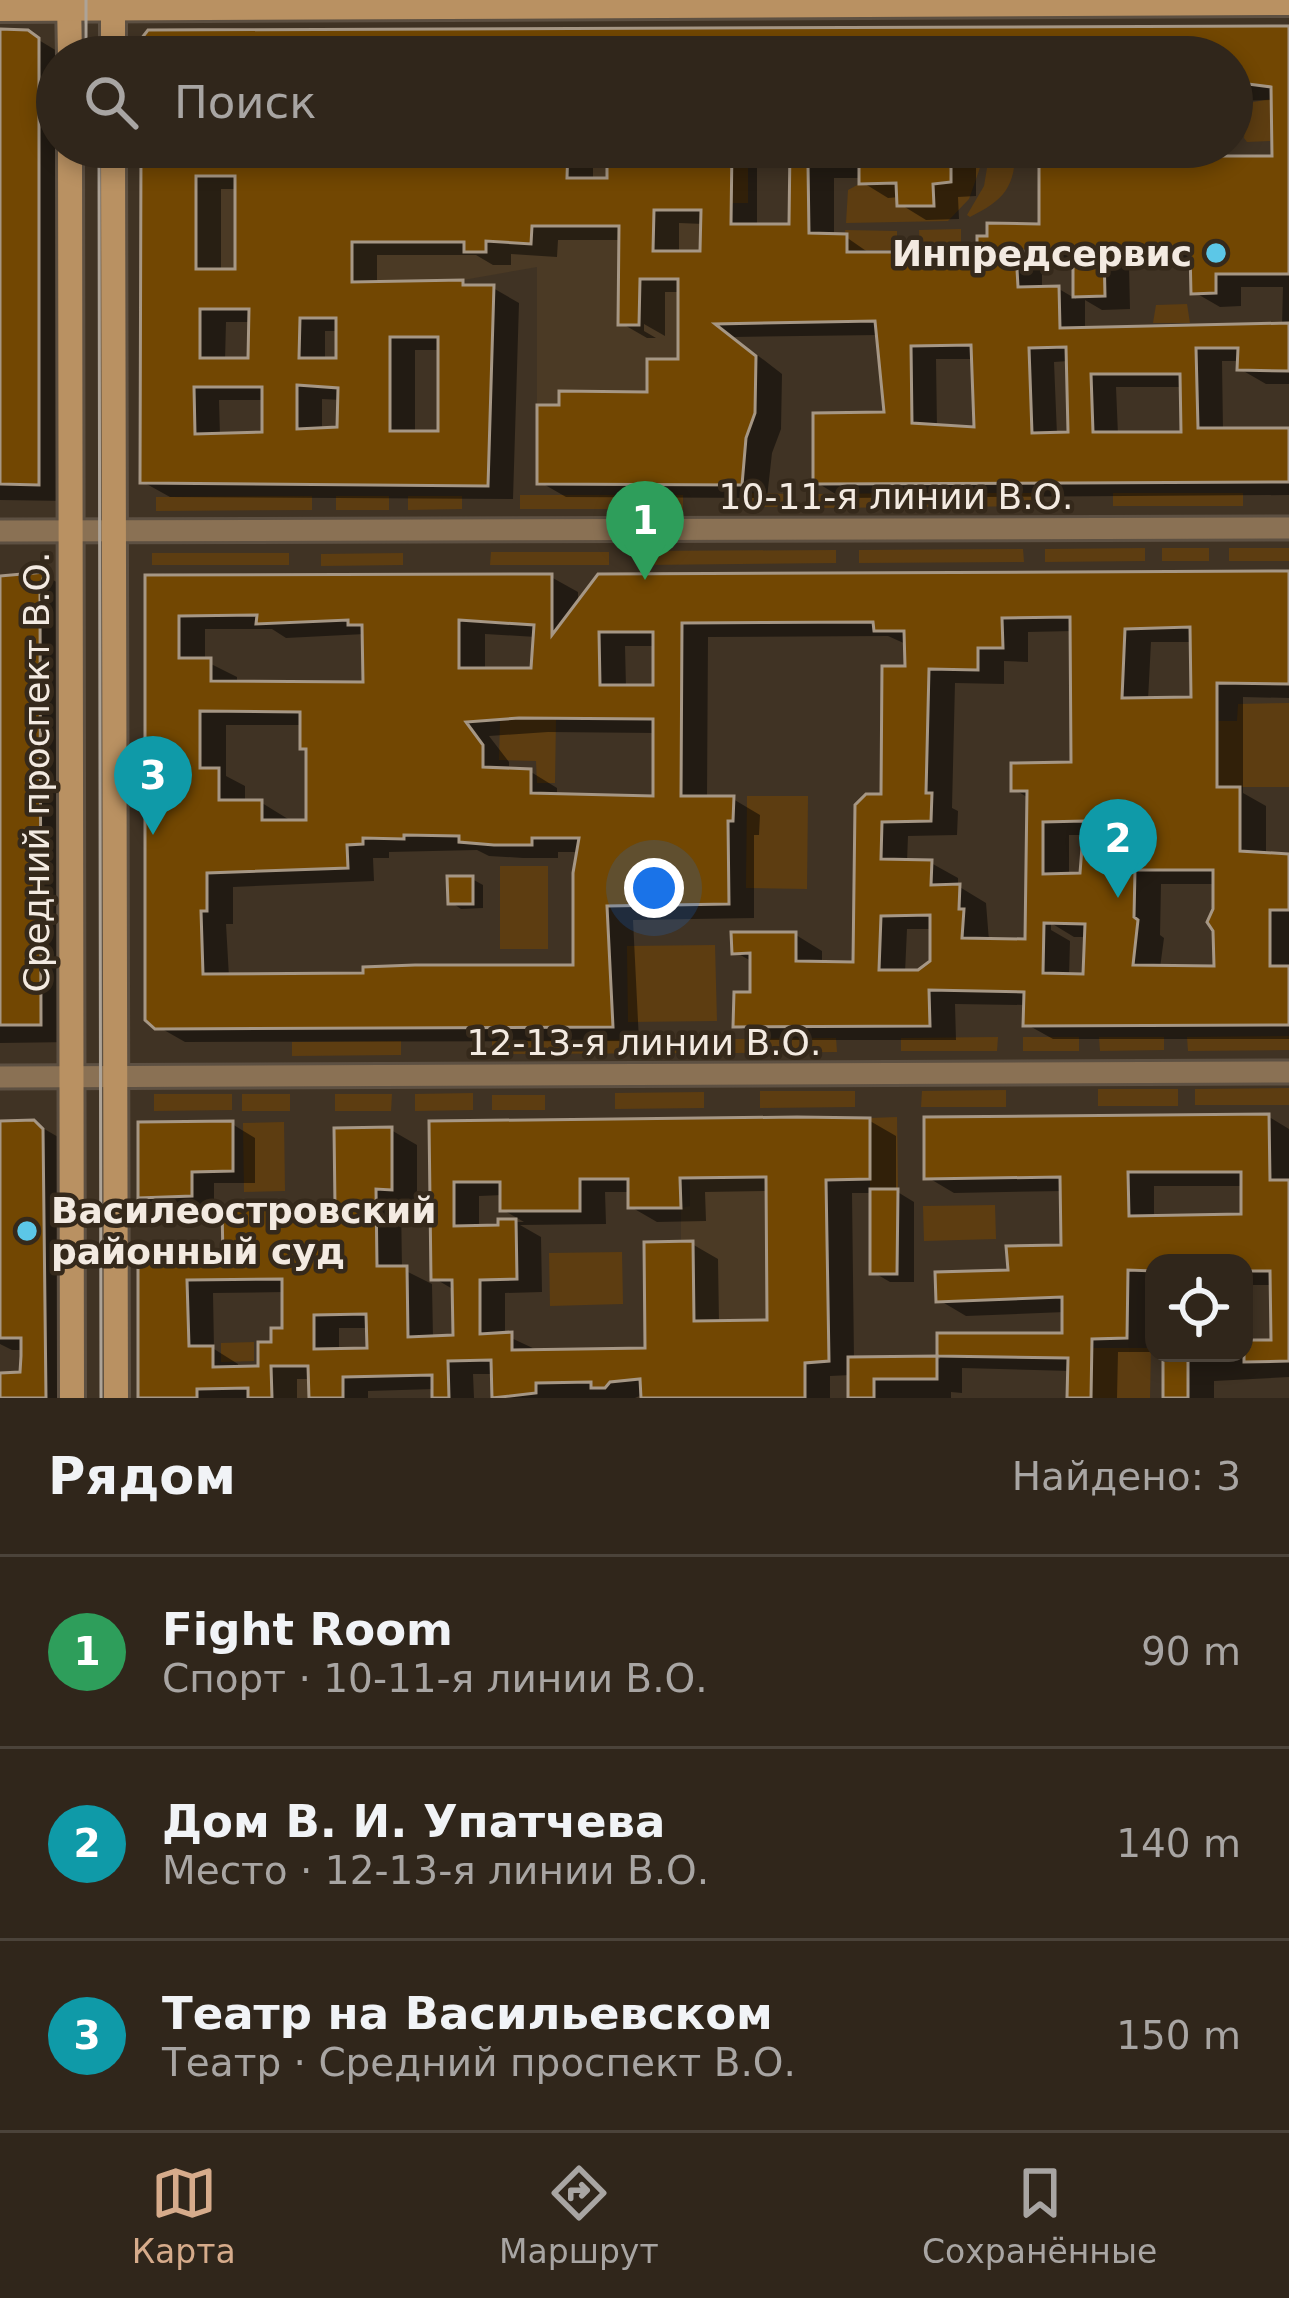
<!DOCTYPE html>
<html lang="ru">
<head>
<meta charset="utf-8">
<style>
  :root { --surface:#30261b; --page:#3c3228; --text:#f1f3f6; --muted:#a8a5a3; --line:#4b433a; --accent:#d6ab8b }
  body { margin:0; font-family:"DejaVu Sans",sans-serif; background:var(--page); color:var(--text) }
  .controls { position:absolute; right:36px; bottom:36px; display:grid; overflow:hidden; border-radius:24px; box-shadow:0 6px 18px #0003 }
  .controls button { width:108px; height:108px; display:grid; place-items:center; padding:0; border:0; border-bottom:3px solid var(--line); background:var(--surface); color:var(--text); font:60px sans-serif }
  .you { position:absolute; left:654px; top:888px; width:42px; height:42px; margin:-30px; border:9px solid #fff; border-radius:50%; background:#1a73e8; box-shadow:0 0 0 18px #1a73e833 }
  .badge { display:grid; place-items:center; width:78px; height:78px; border-radius:50%; background:var(--accent); color:#fff; font-size:39px; font-weight:700 }
  .pin { position:absolute; translate:-50% -99px; filter:drop-shadow(0 3px 6px #0008) }
  .pin::after { content:''; position:absolute; top:63px; width:42px; height:36px; background:inherit; clip-path:polygon(0 0,100% 0,50% 100%) }
  .list { margin:0; padding:0; list-style:none }
  h2 { display:flex; justify-content:space-between; align-items:center; height:156px; margin:0; padding:0 48px; font-size:51px }
  h2 small { font-size:39px; font-weight:400; color:var(--muted) }
  .list li { display:grid; grid-template-columns:78px 1fr auto; gap:36px; align-items:center; box-sizing:border-box; height:192px; padding:0 48px; border-top:3px solid var(--line) }
  .list b { display:block; font-size:45px; white-space:nowrap }
  .list p { margin:0; font-size:39px; white-space:nowrap; color:var(--muted) }
  .list em { font-size:39px; font-style:normal; color:var(--muted) }
  .icon { flex:none; width:66px; height:66px; fill:none; stroke:currentColor; stroke-width:2; stroke-linecap:round; stroke-linejoin:round }
  .map { position:relative; flex:none; width:1289px; height:1398px; overflow:hidden }
  .search { position:absolute; background:var(--surface); box-shadow:0 6px 18px #0003; left:36px; right:36px; top:36px; height:132px; display:flex; align-items:center; gap:30px; box-sizing:border-box; padding:0 42px; border-radius:66px; color:var(--muted); font-size:45px }
  .sheet { height:732px; background:var(--surface) }
  nav { display:flex; justify-content:space-around; align-items:center; box-sizing:border-box; height:168px; border-top:3px solid var(--line); background:var(--surface); font-size:33px; color:var(--muted) }
  nav a { display:grid; justify-items:center; gap:6px }
  nav .on { color:var(--accent) }
  .map>svg:first-child { display:block }
  .built { fill:#4b3a25 }
  .green { fill:#5d3d11 }
  .shadow { fill:#0007; fill-rule:evenodd }
  .building { fill:#724702; stroke:#a69785; stroke-width:3; fill-rule:evenodd }
  .lines { fill:none; stroke-linecap:round; stroke-linejoin:round }
  .minor-casing { stroke:#5d5042; stroke-width:27 }
  .secondary-casing { stroke:#5d5042; stroke-width:30 }
  .minor { stroke:#8a7154; stroke-width:21 }
  .secondary { stroke:#b99162; stroke-width:24 }
  .tram { stroke:#ada397; stroke-width:3 }
  .poi-dot { fill:#5cc7e7; stroke:#35291b; stroke-width:4.5 }
  .labels { text-anchor:middle; dominant-baseline:central; stroke-width:9; stroke-linejoin:round; paint-order:stroke }
  .poi-label { font-size:36px; font-weight:bold; fill:#f3eae1; stroke:#35291b; text-anchor:end }
  .street-label { font-size:36px; fill:#f3eae1; stroke:#35291b }
</style>
</head>
<body>
<div class="map">
<svg width="1289" height="1398" viewBox="0 0 1289 1398">
  <rect width="100%" height="100%" fill="#403324"/>
  <g class="built">
    <path d="M141,147H642L731,179V251H701L699,485L537,484V267L463,280L141,282Z"/>
    <path d="M797,1117L800,1346L645,1348L644,1242L681,1241V1208L690,1206L689,1118Z"/>
    <path d="M308,1365L343,1398H272L271,1366Z"/>
  </g>
  <g class="green">
    <path d="M1270,99V141L1247,142L1244,138L1248,103Z"/>
    <path d="M732,147H748V203H731V179L722,167L732,166Z"/>
    <path d="M951,147H1015C1016,187 1004,200 970,217L967,215L984,186L988,162H982L969,199L948,221L846,223L848,190L859,184H879L880,179L891,180L896,188L897,206H933V187Z"/>
    <path d="M961,229V249L920,250L919,230Z"/>
    <path d="M845,230L897,231V250H847Z"/>
    <path d="M1187,304L1190,323H1153L1156,305Z"/>
    <path d="M747,493L789,494V507H747Z"/>
    <path d="M930,493L931,507L815,508V494Z"/>
    <path d="M947,493H1041V506L947,507Z"/>
    <rect x="1113" y="493" width="130" height="13"/>
    <rect x="520" y="495" width="163" height="14"/>
    <path d="M312,496V510L156,511V497Z"/>
    <rect x="336" y="496" width="53" height="14"/>
    <path d="M408,496H462V509L408,510Z"/>
    <path d="M1145,548V561L1045,562V549Z"/>
    <rect x="1162" y="548" width="47" height="13"/>
    <rect x="1229" y="548" width="60" height="13"/>
    <path d="M1023,549L1024,562L859,563V550Z"/>
    <path d="M836,550V563L643,565L642,551Z"/>
    <path d="M491,552H609V565H490Z"/>
    <rect x="152" y="553" width="137" height="12"/>
    <path d="M403,553V565L321,566V554Z"/>
    <path d="M1289,703V787H1237L1217,796L1218,721H1237L1238,704Z"/>
    <path d="M519,718L556,719L555,783H537L536,761L499,760L500,721Z"/>
    <path d="M747,796H808L807,889L746,888Z"/>
    <rect x="500" y="866" width="48" height="83"/>
    <path d="M715,945L717,1021L628,1022L627,946Z"/>
    <path d="M1289,1036V1050L1188,1051L1187,1037Z"/>
    <path d="M998,1037L997,1051H901V1038Z"/>
    <rect x="1023" y="1037" width="56" height="14"/>
    <path d="M1099,1037H1164V1050L1100,1051Z"/>
    <path d="M836,1038L837,1052L735,1053V1039Z"/>
    <path d="M709,1039L710,1053L492,1054V1041Z"/>
    <path d="M401,1041V1055L292,1056V1042Z"/>
    <path d="M1289,1088V1105H1195V1089Z"/>
    <rect x="1098" y="1089" width="80" height="17"/>
    <path d="M1006,1090V1107H921L922,1091Z"/>
    <path d="M760,1091H855V1107L760,1108Z"/>
    <path d="M704,1092V1108L615,1109V1093Z"/>
    <path d="M473,1093V1110L415,1111V1094Z"/>
    <path d="M154,1094H232V1110L154,1111Z"/>
    <rect x="242" y="1094" width="48" height="17"/>
    <path d="M335,1094H392L391,1111H335Z"/>
    <rect x="492" y="1095" width="53" height="15"/>
    <path d="M897,1117L898,1189H870V1118Z"/>
    <path d="M284,1122L285,1191L244,1192L243,1123Z"/>
    <path d="M995,1205L996,1239L924,1241L923,1206Z"/>
    <path d="M622,1252L623,1304L550,1306L549,1253Z"/>
    <path d="M254,1342V1361L221,1362V1343Z"/>
    <path d="M1093,1348H1151L1150,1398H1091Z"/>
  </g>
  <g class="shadow">
    <path d="M1289,29V384H1266L1240,369V361H1222L1223,431H1289V495L842,498L816,482L887,415L880,335L734,337L782,374L781,429L772,453L767,498L566,497L540,482L650,395L681,362V292H665V336L644,324V331L656,338H647L621,323L622,240H558L557,257L511,254V265H493L476,255H377V285L463,283L472,288H493L519,303L513,499L170,497L143,482L144,147H463L474,154H528V147H593V181L609,182L610,147H702V160H714V147H757V227H792L789,147H861V155H882V147H956L976,159V196L958,197L959,219L926,220L900,204V197L888,198L862,182V178H834V237H846L872,255H980L1042,227V147H1220V159H1275L1274,100L1232,101V57H144ZM221,189H238V272H221ZM679,223L704,224L703,254H679ZM1042,265H1076V299L1059,289H1042ZM1129,265H1193L1194,292L1220,307L1241,306V287H1283L1282,326L1085,330V300L1102,310L1130,309ZM226,322H251V361H225ZM325,331H339V361H325ZM415,350H441V434H415ZM936,359H975L977,430L937,428ZM1069,361L1071,435H1057L1054,362ZM1116,387H1183L1184,435H1118ZM322,399L341,400L340,430L322,431ZM219,400H265V435L220,436Z"/>
    <path d="M0,32L27,33L67,57H57V147H69V501L0,500Z"/>
    <path d="M45,575L76,594L73,1042L0,1043V579Z"/>
    <path d="M1289,575V698L1243,697V793L1266,806V855H1289V1039H1053L1026,1024L1027,1005L955,1004L956,1040H763L736,1025L753,995V962L735,952L796,935L822,951V964L856,965L908,669V645L888,636L708,637L707,799H733L760,815L759,835H754V918L633,920L639,1041L185,1042L157,1026L148,578L551,577L578,592V606ZM205,629H272L286,638L365,634L366,685H237V677L205,661ZM1073,631L1074,765L1014,789L1030,799L1028,942L989,941L986,903L958,886V878L931,863L907,862L908,836L957,835L958,811L952,808L955,683L1004,684V661L1028,662V632ZM485,634L536,637L534,671H485ZM1151,642H1193L1194,700H1148ZM625,646H656V688H626ZM226,725H303L309,750V823H288V819L262,803H245V786L226,776ZM548,732L656,733V799L557,796V788L531,772L509,771V762L489,736ZM1069,835H1086L1083,876H1069ZM477,850L489,856L523,858H558V852H580L576,968L229,977L226,924H233V887L374,881L373,858H389V852ZM1161,884H1216L1217,969L1160,968L1164,938L1160,935ZM1051,923L1074,937H1088L1086,977H1069L1070,941L1051,930ZM907,929H933V962L919,973H905Z"/>
    <path d="M472,879L483,885V908L461,909L451,902Z"/>
    <path d="M1269,1117L1289,1129V1377L1214,1381V1398H1166V1353H1244V1263H1154L1153,1352H1118L1117,1398H1070L1071,1371L962,1368V1393L951,1392V1398H851V1375L830,1376V1398H644V1394L635,1398H495V1374H473L474,1398H435V1389L368,1391V1398H312V1379H297V1398H141L157,1256L164,1260L226,1258L338,1209L391,1130L417,1145V1203H401L402,1269L432,1284L433,1339L456,1338V1291L434,1278L432,1124L870,1121L896,1136V1191L914,1202V1282H890L873,1272V1193H852L854,1360L940,1359V1336H1065V1312L966,1316L939,1300L1064,1248L1063,1191L954,1193L927,1177ZM1154,1186H1244V1217L1154,1218ZM769,1191L770,1323H719L718,1259L692,1244L649,1351L537,1350L505,1335V1293L542,1292L541,1237L520,1225L606,1224L605,1192H631V1207L657,1222L706,1221L705,1192ZM503,1195V1210L524,1222H501V1228H479V1196ZM1248,1285H1273L1274,1343H1248ZM285,1292V1331L261,1369H238V1364L214,1349L213,1293ZM339,1328H369L370,1351L339,1352Z"/>
    <path d="M34,1123L65,1141L67,1398H2L22,1375L24,1350H12L0,1344V1124Z"/>
    <path d="M232,1124L255,1138V1183H214V1208L164,1210L141,1196Z"/>
  </g>
  <g class="building">
    <path d="M1289,26V274H1216V293L1191,294L1190,251H1104L1105,296L1073,297V252L1016,251L1018,287L1059,286L1060,328L1289,323V371L1237,370L1238,348H1196L1198,428H1289V482L813,484V413L884,412L875,321L715,324L756,356L755,413L746,438L742,485L537,484V405H559V391L647,392V359H678V279H640L639,325H618L619,226H532L531,244L486,241V252H464V242H352V282L463,280V285H494L488,486L140,483L141,147H452V151L568,147L567,178H607V147H677V157H711V147H732L731,224H789L790,147H836V165H808L809,233L847,234V252H977V236H987V223L1039,224V147H1191L1183,156H1272L1271,87L1232,82V57H141V39L148,30ZM196,176H235V269H196ZM654,210H701L700,251H653ZM200,309H249L248,358H200ZM300,318H336V358H299ZM390,337H438V431H390ZM971,345L974,427L912,423L911,346ZM1066,347L1068,432L1032,433L1029,348ZM1091,374H1180L1181,432H1093ZM297,385L338,388L337,427L297,429ZM194,387H262V432L195,434Z"/>
    <path d="M0,29L28,30L39,38V485L0,484Z"/>
    <path d="M879,147H951V182L933,184L934,206H897L896,183L859,184V152H879Z"/>
    <path d="M1289,571V684L1217,683V787H1240V851L1289,854V910H1270V966H1289V1025L1023,1026L1024,992L929,990L930,1026L733,1027L734,992H750V953L732,954L731,932H796V961L853,962L855,805L866,794H881L882,666H905L904,631H874L873,622L682,623L681,796H734L733,821H728L729,904L607,906L613,1027L155,1029L145,1020V575L552,574V635L598,574ZM257,615L256,624L348,620V625H362L363,682L211,681V658H179V616ZM1070,617L1071,762L1011,763V791H1027L1025,939L962,938L964,909H959L960,884L931,885L932,860L881,859L882,822L931,821L932,793H926L929,669L978,670V648H1003L1002,618ZM459,620L534,625L531,668H459ZM1190,627L1191,697L1122,698L1125,629ZM599,632H653V685H600ZM200,711L300,712V749H306V820H262V800H219V768H200ZM519,718L653,719V796L531,793V769L483,767V745L466,722ZM1084,821L1080,873L1043,874V822ZM404,835L459,836V842L494,845H532V838H579L573,873V965H415L363,967V973L203,974L201,911H207V873L348,868L347,845L363,844V838L404,839ZM1135,870H1213V909L1207,922L1213,931L1214,966L1133,965L1138,920L1134,917ZM930,915V961L918,970H879L881,916ZM1044,923L1085,924L1083,974L1043,973Z"/>
    <path d="M45,572L40,589L41,1025H0V576Z"/>
    <path d="M447,876H473V904H448Z"/>
    <path d="M1269,1114L1270,1180H1289V1361L1244,1362V1340H1271L1270,1271H1244V1263H1154V1271L1128,1270L1127,1338L1092,1339L1091,1398H1067L1068,1358L937,1356V1333H1062V1297L936,1302L935,1272L1008,1270L1006,1246L1061,1245L1060,1177L924,1179V1117ZM1128,1172H1241V1214L1129,1216Z"/>
    <path d="M797,1117L870,1118V1179L826,1180L829,1361L805,1363V1398H641L640,1379L610,1382L605,1388H591V1382L536,1383V1393L492,1398L491,1360L448,1361L449,1398H432V1375L343,1377V1398H309L308,1366H271L272,1398H248V1388L197,1389V1398H138V1253H157V1257L223,1256L222,1209L335,1206L334,1128L392,1127V1190L376,1189L377,1266H407L408,1337L453,1335L452,1280H431L429,1121ZM766,1177L767,1320L694,1321L693,1241L644,1242L645,1348L512,1350V1332L480,1334V1280L517,1279L516,1219H498V1225L454,1226V1182H500V1211H580V1179H628V1208H681L680,1178ZM282,1279V1328H271V1342H258V1366L213,1367V1346H189L187,1280ZM366,1314L367,1348L314,1349V1315Z"/>
    <path d="M34,1120L43,1129L46,1398H0V1373L20,1372L21,1356V1338H0V1121Z"/>
    <path d="M233,1121V1171L192,1172V1196L138,1198V1122Z"/>
    <path d="M870,1189H898L897,1274H870Z"/>
    <rect x="1163" y="1353" width="25" height="45"/>
    <path d="M937,1356V1379H874V1398H848V1357Z"/>
  </g>
  <g class="lines">
    <g class="minor-casing">
      <g id="minor">
        <path d="M0,531L1289,528"/>
        <path d="M0,1077L1289,1072"/>
      </g>
    </g>
    <g class="secondary-casing">
      <g id="secondary">
        <path d="M69,0L70,57"/>
        <path d="M0,9L1289,3"/>
        <path d="M113,57V0"/>
        <path d="M70,147L72,1398"/>
        <path d="M113,147L116,1398"/>
      </g>
    </g>
    <use href="#minor" class="minor"/>
    <use href="#secondary" class="secondary"/>
    <g class="tram">
      <path d="M86,0V57"/>
      <path d="M99,147L101,1398"/>
    </g>
  </g>
  <g class="poi-dot">
    <circle cx="1216" cy="253" r="12"/>
    <circle cx="27" cy="1231" r="12"/>
  </g>
  <g class="labels">
    <g class="poi-label">
      <text x="1192" y="253">Инпредсервис</text>
      <text x="51" y="1210" text-anchor="start">Василеостровский<tspan x="51" dy="41">районный суд</tspan></text>
    </g>
    <g class="street-label">
      <text x="896" y="496">10-11-я линии В.О.</text>
      <text transform="translate(36 772) rotate(-90)">Средний проспект В.О.</text>
      <text x="644" y="1042">12-13-я линии В.О.</text>
    </g>
  </g>
</svg>
<div class="controls">
<button><svg class="icon" aria-label="locate" viewBox="0 0 24 24"><circle cx="12" cy="12" r="6"/><path d="M12 2v4M12 18v4M2 12h4M18 12h4"/></svg></button>
</div>
<div class="you"></div>
<div class="pin badge" style="left:645px;top:580px;background:#2e9e5b">1</div>
<div class="pin badge" style="left:1118px;top:898px;background:#0f9aa8">2</div>
<div class="pin badge" style="left:153px;top:835px;background:#0f9aa8">3</div>
<div class="search"><svg class="icon" aria-label="search" viewBox="0 0 24 24"><circle cx="10" cy="10" r="6"/><path d="M15 15l6 6"/></svg>Поиск</div>
</div>
<section class="sheet">
<h2>Рядом<small>Найдено: 3</small></h2>
<ul class="list">
<li><span class="badge" style="background:#2e9e5b">1</span><div><b>Fight Room</b><p>Спорт · 10-11-я линии В.О.</p></div><em>90 m</em></li>
<li><span class="badge" style="background:#0f9aa8">2</span><div><b>Дом В. И. Упатчева</b><p>Место · 12-13-я линии В.О.</p></div><em>140 m</em></li>
<li><span class="badge" style="background:#0f9aa8">3</span><div><b>Театр на Васильевском</b><p>Театр · Средний проспект В.О.</p></div><em>150 m</em></li>
</ul>
</section>
<nav>
<a class="on"><svg class="icon" aria-label="map" viewBox="0 0 24 24"><path d="M3 6l6-2 6 2 6-2v14l-6 2-6-2-6 2zM9 4v14M15 6v14"/></svg>Карта</a>
<a><svg class="icon" aria-label="directions" viewBox="0 0 24 24"><path d="M12 3l9 9-9 9-9-9zM9 14v-3h6M13 9l2 2-2 2"/></svg>Маршрут</a>
<a><svg class="icon" aria-label="saved" viewBox="0 0 24 24"><path d="M7 4h10v16l-5-4-5 4z"/></svg>Сохранённые</a>
</nav>
</body>
</html>
